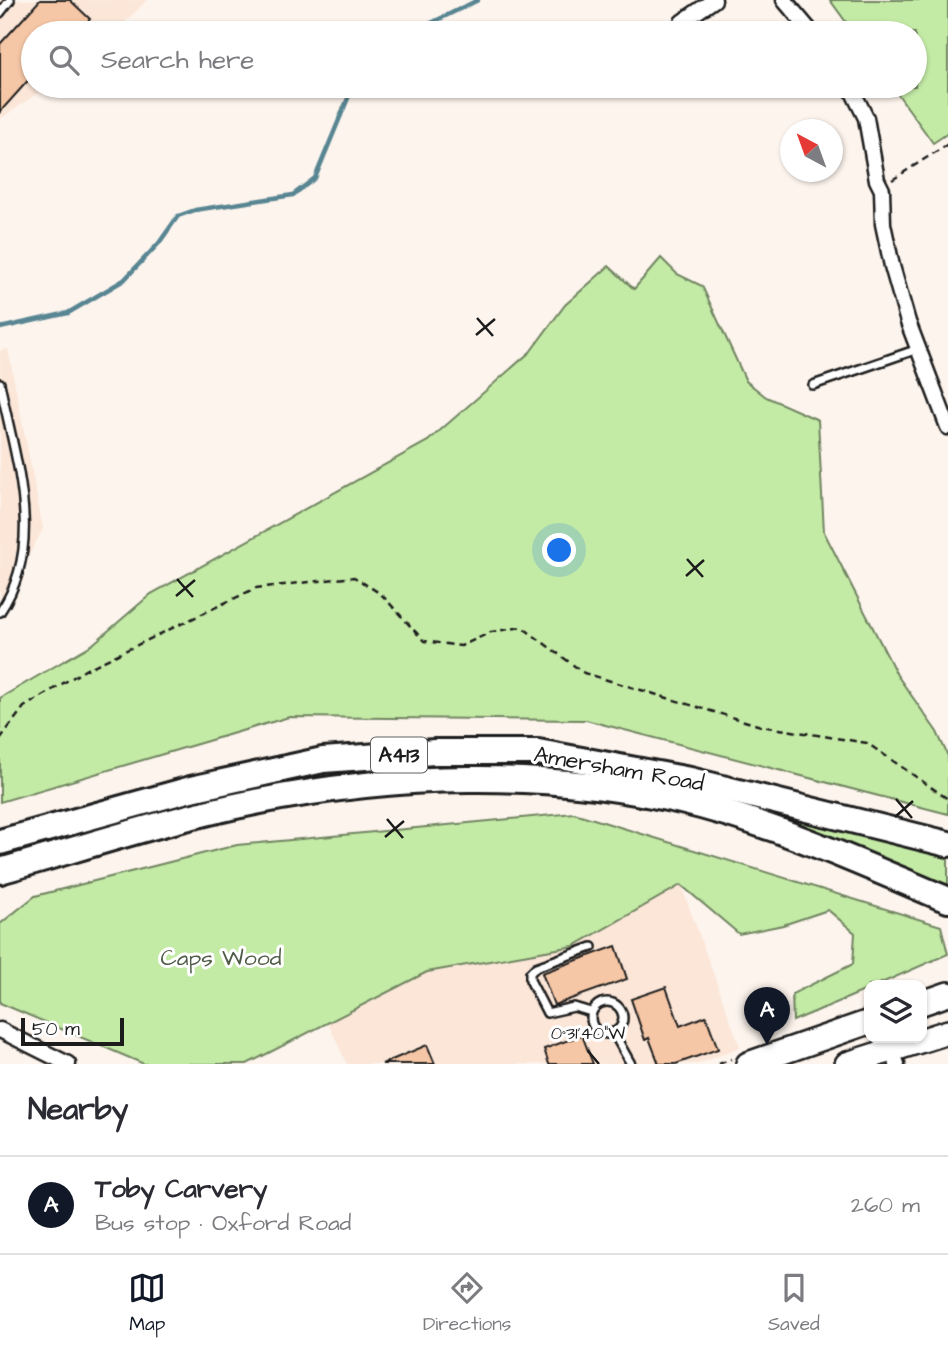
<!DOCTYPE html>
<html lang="en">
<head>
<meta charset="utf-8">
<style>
  :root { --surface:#fff; --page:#f2f2f3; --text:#2b2b33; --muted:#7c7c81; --line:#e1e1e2; --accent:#111827 }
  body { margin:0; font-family:"Architects Daughter",sans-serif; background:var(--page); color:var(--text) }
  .controls { position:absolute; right:21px; bottom:21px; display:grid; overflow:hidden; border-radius:14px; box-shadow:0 2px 5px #0004 }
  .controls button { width:63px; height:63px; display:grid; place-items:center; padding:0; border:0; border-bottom:2px solid var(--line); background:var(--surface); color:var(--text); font:35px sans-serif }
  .compass { position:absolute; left:780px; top:119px; width:63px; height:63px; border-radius:50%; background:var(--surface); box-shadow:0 2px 5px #0004; rotate:319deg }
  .scale { position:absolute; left:21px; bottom:18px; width:103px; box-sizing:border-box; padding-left:7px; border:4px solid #1c1c1c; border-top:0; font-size:19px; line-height:24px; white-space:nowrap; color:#1c1c1c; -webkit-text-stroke:5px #fff; paint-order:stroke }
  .you { position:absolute; left:560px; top:551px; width:24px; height:24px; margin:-18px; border:5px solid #fff; border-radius:50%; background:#1a73e8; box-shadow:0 0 0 10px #1a73e833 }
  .badge { display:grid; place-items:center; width:46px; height:46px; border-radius:50%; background:var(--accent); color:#fff; font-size:23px; font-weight:700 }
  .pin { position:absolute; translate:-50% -58px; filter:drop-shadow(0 2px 4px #0008) }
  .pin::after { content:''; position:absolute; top:37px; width:24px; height:21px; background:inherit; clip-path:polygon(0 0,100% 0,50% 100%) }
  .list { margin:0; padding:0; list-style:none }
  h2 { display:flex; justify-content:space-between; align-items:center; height:91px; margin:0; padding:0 28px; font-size:30px }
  h2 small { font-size:23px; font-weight:400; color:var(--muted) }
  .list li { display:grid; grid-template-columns:46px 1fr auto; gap:21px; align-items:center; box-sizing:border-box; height:98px; padding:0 28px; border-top:2px solid var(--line) }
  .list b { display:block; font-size:26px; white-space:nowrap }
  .list p { margin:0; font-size:23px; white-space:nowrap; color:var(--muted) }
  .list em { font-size:23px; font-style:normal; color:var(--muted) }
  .icon { flex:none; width:38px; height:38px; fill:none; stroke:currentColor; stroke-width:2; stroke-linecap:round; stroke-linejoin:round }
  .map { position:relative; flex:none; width:948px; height:1064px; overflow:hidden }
  .search { position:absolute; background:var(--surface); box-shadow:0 2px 5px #0004; left:21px; right:21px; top:21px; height:77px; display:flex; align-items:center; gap:18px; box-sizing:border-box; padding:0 24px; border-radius:38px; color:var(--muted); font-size:26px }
  .sheet { height:189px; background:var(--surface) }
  nav { display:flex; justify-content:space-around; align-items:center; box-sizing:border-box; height:98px; border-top:2px solid var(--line); background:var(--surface); font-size:19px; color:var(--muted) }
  nav a { display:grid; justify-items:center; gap:4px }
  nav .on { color:var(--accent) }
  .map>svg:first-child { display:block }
  .built { fill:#fbe6d8 }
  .green { fill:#c4eba6; stroke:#708461; stroke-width:2 }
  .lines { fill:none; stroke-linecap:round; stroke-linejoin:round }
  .stream { stroke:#588592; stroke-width:4.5 }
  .building { fill:#f6c7a6; stroke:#1c1c1c; stroke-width:2 }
  .service-casing { stroke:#1c1c1c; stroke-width:12 }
  .minor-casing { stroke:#1c1c1c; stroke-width:19 }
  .primary-casing { stroke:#1c1c1c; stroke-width:28 }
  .trunk-casing { stroke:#1c1c1c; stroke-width:30 }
  .path { stroke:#1c1c1c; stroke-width:2.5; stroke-dasharray:7 5; stroke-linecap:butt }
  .service { stroke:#fff; stroke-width:7 }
  .minor { stroke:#fff; stroke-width:14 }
  .primary { stroke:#fff; stroke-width:23 }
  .trunk { stroke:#fff; stroke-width:24 }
  .ticks { fill:none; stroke:#1c1c1c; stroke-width:2.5 }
  .labels { text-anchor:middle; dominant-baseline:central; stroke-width:6; stroke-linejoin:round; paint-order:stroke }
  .shield { fill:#fff; stroke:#606060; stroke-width:2 }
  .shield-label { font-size:21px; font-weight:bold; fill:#1c1c1c }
  .street-label { font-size:23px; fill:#1c1c1c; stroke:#fff }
  .park-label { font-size:23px; fill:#4e5a45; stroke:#fff }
  .ticks-label { font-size:18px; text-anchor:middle; fill:#1c1c1c; stroke:#fff; stroke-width:6; stroke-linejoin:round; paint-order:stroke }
</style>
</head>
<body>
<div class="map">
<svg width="948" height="1064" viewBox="0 0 948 1064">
  <rect width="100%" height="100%" fill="#fdf4ed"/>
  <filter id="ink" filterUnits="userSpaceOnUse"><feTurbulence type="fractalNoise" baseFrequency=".0143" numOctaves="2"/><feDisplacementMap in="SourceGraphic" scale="14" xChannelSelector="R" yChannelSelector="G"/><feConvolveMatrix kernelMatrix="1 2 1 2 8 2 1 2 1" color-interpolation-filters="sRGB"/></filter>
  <g filter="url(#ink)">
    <g class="built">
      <path d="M0,0H147L114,33H33V86H48L0,119Z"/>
      <path d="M8,349L43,529L0,609V351Z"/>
      <path d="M681,885L740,1047L698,1064H347L328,1023L427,972L574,946Z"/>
    </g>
    <g class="green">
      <path d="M830,0H948V133L933,143L892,86H915V33H854Z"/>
      <path d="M661,258L677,274L702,286L746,381L766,397L818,420L824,532L897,675L937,732L948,756V814L586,720L289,717L0,802V698L93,644L151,594L428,441L530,352L565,305L609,266L634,289Z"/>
      <path d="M772,806L948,851V885L776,815Z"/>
      <path d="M574,813L941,926L948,954L877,985H869V989L793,1021L792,994L853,964L855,933L828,910L783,925L739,934L681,885L574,946L427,972L247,1064H144L0,1003V924L35,896L237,845Z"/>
    </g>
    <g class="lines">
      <g class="stream">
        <path d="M411,33L478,0"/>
        <path d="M0,328L68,313L124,280L159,243L178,216L195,210L293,195L315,178L353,86"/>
      </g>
    </g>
    <g class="building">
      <path d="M40,0H70L90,19L77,33H33V75L0,112V44Z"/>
      <path d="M616,946L627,979L554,1005L542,973Z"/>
      <path d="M666,987L680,1026L706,1016L718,1049L676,1064H659L649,1038L645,1040L631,999Z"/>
      <path d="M582,1035L593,1064H549L544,1049Z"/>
      <path d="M427,1045L435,1064H382Z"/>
    </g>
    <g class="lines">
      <g class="service-casing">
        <g id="service">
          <path d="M0,13L10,0"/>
          <path d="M663,33L682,22"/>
          <path d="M0,383C14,457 47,544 0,612"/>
          <path d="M813,385L918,349"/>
          <circle cx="607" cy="1018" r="16"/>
          <path d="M591,1012L574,1007L547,1013L530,980V973L536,967L592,947"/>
          <path d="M613,1032L631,1064"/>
        </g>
      </g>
      <g class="minor-casing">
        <g id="minor">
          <path d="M784,0L812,33"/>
          <path d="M682,22L714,0"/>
          <path d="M850,86L866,118L877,180L882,190L883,224L892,266L908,322L948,427"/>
          <path d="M0,1030L68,1064"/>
          <path d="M886,1038L897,1064"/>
        </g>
      </g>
      <g class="primary-casing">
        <g id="primary">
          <path d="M922,1003L948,994"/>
          <path d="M748,1064L869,1022"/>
          <path d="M847,1064L948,1032"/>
        </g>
      </g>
      <g class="trunk-casing">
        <g id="trunk">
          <path d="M0,842L191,789L323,760L435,752H538L690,780L948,844"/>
          <path d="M0,871C85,847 169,819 255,802C394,774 542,769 681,801C774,823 860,863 948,900"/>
        </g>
      </g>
      <g class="path">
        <path d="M892,180L948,144"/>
        <path d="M0,739L24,707L85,670L256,588L354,577L381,594L424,641L461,646L491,632L522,627L584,673L761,726L867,743L948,799"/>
        <path d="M719,1064L731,1059"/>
      </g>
      <use href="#service" class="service"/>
      <use href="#minor" class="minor"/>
      <use href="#primary" class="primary"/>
      <use href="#trunk" class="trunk"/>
    </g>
  </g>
  <path class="ticks" d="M477,318L493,336M476,335L495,319M687,559L703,577M686,576L704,560M177,579L193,597M176,596L195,580M896,799L912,818M895,817L913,801M387,819L403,838M385,837L404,821M588,1051L599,1064"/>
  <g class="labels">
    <rect class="shield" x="371" y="737.5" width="56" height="35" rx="5"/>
    <g class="shield-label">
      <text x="399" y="755">A413</text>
    </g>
    <g class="street-label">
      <text transform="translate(619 769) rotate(10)">Amersham Road</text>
    </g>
    <g class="park-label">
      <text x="221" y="958">Caps Wood</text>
    </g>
  </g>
  <g class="ticks-label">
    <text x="588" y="1039">0°31'40"W</text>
  </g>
</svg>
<div class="controls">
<button><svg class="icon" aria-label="layers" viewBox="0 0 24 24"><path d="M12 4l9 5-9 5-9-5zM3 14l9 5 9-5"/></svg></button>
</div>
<svg class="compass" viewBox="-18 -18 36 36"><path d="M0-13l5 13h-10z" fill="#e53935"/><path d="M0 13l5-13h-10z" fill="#7c7c81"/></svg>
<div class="scale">50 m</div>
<div class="you"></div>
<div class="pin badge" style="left:767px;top:1045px">A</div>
<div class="search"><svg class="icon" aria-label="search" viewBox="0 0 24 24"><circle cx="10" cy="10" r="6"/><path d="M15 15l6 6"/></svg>Search here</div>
</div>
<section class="sheet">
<h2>Nearby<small></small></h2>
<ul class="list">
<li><span class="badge">A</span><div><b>Toby Carvery</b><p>Bus stop · Oxford Road</p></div><em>260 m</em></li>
</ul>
</section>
<nav>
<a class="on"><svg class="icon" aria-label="map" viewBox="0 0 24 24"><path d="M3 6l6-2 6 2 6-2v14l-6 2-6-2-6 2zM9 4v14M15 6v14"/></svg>Map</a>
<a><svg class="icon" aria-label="directions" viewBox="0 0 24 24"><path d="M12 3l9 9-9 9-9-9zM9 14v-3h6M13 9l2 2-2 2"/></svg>Directions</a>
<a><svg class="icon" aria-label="saved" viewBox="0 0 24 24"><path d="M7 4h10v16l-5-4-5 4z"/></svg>Saved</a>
</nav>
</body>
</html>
